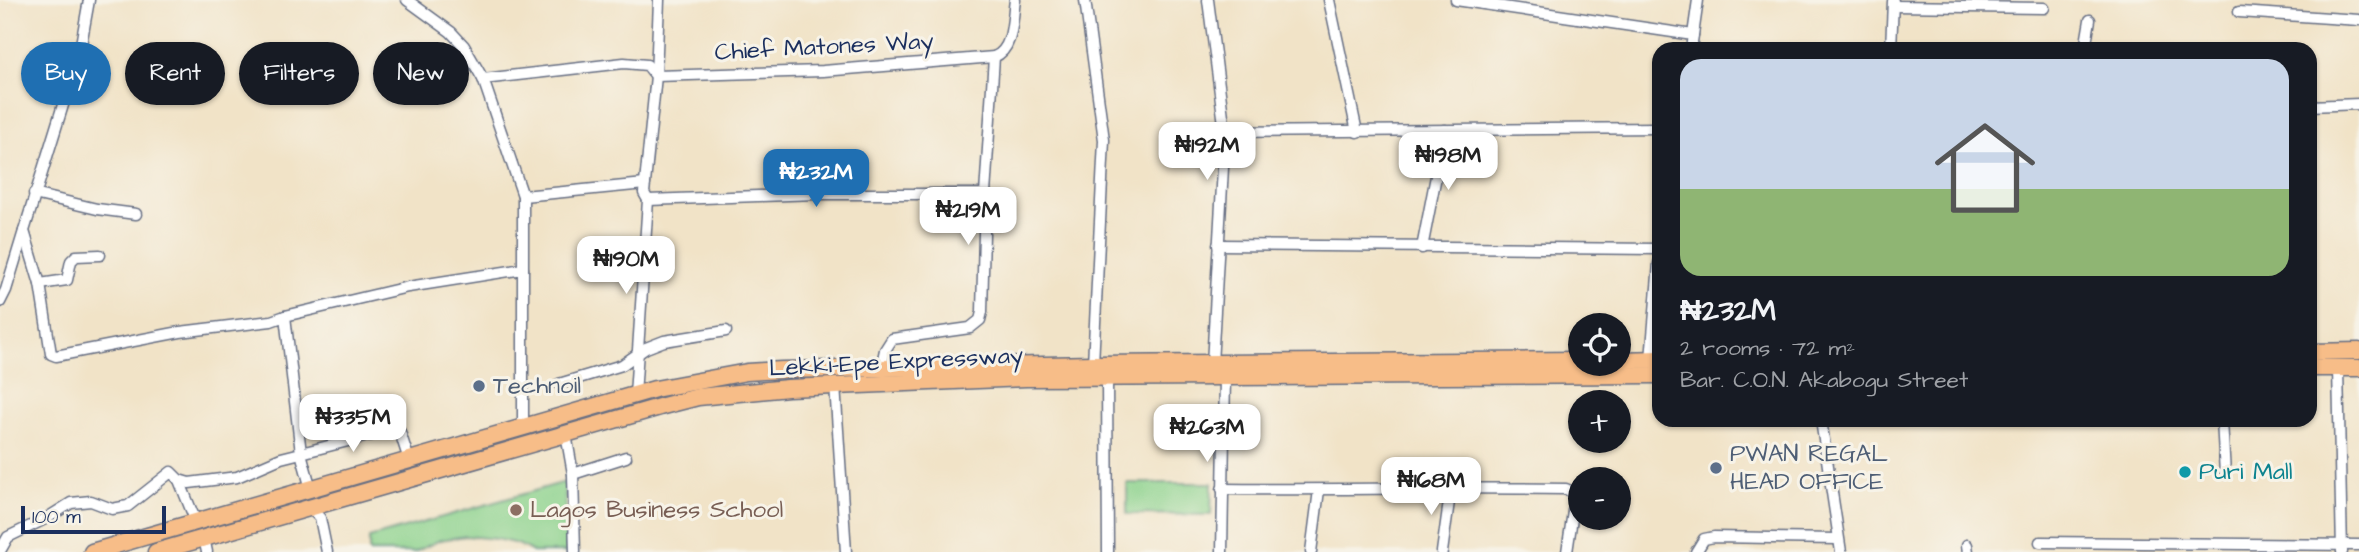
<!DOCTYPE html>
<meta charset="utf-8">
<style>
body{margin:0;font-family:"Architects Daughter",sans-serif;background:#242831;color:#f1f3f6;height:100vh;display:flex;flex-direction:column;font-size:26px;white-space:nowrap}
*{box-sizing:border-box;margin:0}
p{font-size:23px;color:#9ea1a6}
.icon{flex:none;width:38px;height:38px;fill:none;stroke:currentColor;stroke-width:2;stroke-linecap:round;stroke-linejoin:round}
.map{position:relative;flex:1;overflow:hidden}
.panel{position:absolute;left:1652px;top:42px;width:665px;height:385px;display:flex;flex-direction:column;background:#171b24;border-radius:21px;box-shadow:0 2px 5px #0004}
.panel>*{flex:none}
.hud{position:absolute;left:21px;top:42px;width:665px;height:63px;display:flex;gap:14px}
.buttons{position:absolute;left:1568px;top:313px;display:grid;gap:14px}
.buttons a{display:grid;place-items:center;width:63px;height:63px;border-radius:50%;background:#171b24;box-shadow:0 2px 5px #0004;font-size:35px}
.scale{position:absolute;left:21px;bottom:18px;width:145px;box-sizing:border-box;padding-left:7px;border:4px solid #1b2f5e;border-top:0;font-size:19px;line-height:24px;white-space:nowrap;color:#1b2f5e;-webkit-text-stroke:5px #f7f3e8;paint-order:stroke}
.price{position:absolute;translate:-50% -60px;padding:0 16px;border-radius:14px;background:#fff;color:#222;font-size:23px;line-height:46px;filter:drop-shadow(0 2px 4px #0008)}
.price::after{content:'';position:absolute;left:50%;top:42px;width:21px;height:16px;margin-left:-10px;background:inherit;clip-path:polygon(0 0,100% 0,50% 100%)}
.price.current{background:#1f6fb2;color:#fff}
ul{padding:0;list-style:none}
li{display:grid;align-content:center;gap:14px;height:371px;padding:0 28px}
li+li{border-top:2px solid #363941}
li span{display:grid;place-items:center;height:217px;border-radius:21px;color:#555}
li>.icon{margin-inline-start:auto}
span .icon{width:126px;height:126px;fill:#fffc;stroke-width:1}
li b{font-size:30px}
.pill{padding:0 24px;border-radius:32px;background:#171b24;box-shadow:0 2px 5px #0004;font-size:24px;line-height:63px}
.pill.current{background:#1f6fb2;color:#fff}
.map>svg:first-child{display:block}
.green{fill:#8bd28c;stroke:#538075;stroke-width:2}
.lines{fill:none;stroke-linecap:round;stroke-linejoin:round}
.minor-casing{stroke:#666e83;stroke-width:13}
.trunk-casing{stroke:#666e83;stroke-width:19}
.minor{stroke:#fff;stroke-width:10}
.trunk{stroke:#f7bd88;stroke-width:16}
.service-dot{fill:#5c6f8a;stroke:#f7f3e8;stroke-width:2.5}
.culture-dot{fill:#0f9aa8;stroke:#f7f3e8;stroke-width:2.5}
.education-dot{fill:#8d6e63;stroke:#f7f3e8;stroke-width:2.5}
.labels{text-anchor:middle;dominant-baseline:central;stroke-width:6;stroke-linejoin:round;paint-order:stroke}
.street-label{font-size:24px;fill:#1b2f5e;stroke:#f7f3e8}
.service-label{font-size:24px;fill:#4e5e75;stroke:#f7f3e8;text-anchor:start}
.culture-label{font-size:24px;fill:#0d838f;stroke:#f7f3e8;text-anchor:start}
.education-label{font-size:24px;fill:#785e54;stroke:#f7f3e8;text-anchor:start}
</style>
<div class="map">
<svg width="2359" height="552" viewBox="0 0 2359 552">
<rect width="100%" height="100%" fill="#f7f3e8"/>
<filter id="ink" filterUnits="userSpaceOnUse"><feTurbulence type="fractalNoise" baseFrequency=".0143" numOctaves="2"/><feDisplacementMap in="SourceGraphic" scale="14" xChannelSelector="R" yChannelSelector="G"/><feConvolveMatrix kernelMatrix="1 2 1 2 8 2 1 2 1" color-interpolation-filters="sRGB"/></filter>
<filter id="wash" filterUnits="userSpaceOnUse"><feTurbulence type="fractalNoise" baseFrequency=".00686" numOctaves="4" result="noise"/><feDisplacementMap in="SourceGraphic" scale="28" xChannelSelector="R" yChannelSelector="G"/><feGaussianBlur stdDeviation="1.57" result="paint"/><feColorMatrix in="noise" values="0 0 0 0 0 0 0 0 0 0 0 0 0 0 0 0 0 1.4 0 .05"/><feComposite in="paint" operator="in"/></filter>
<g filter="url(#wash)">
<rect width="100%" height="100%" fill="#f1e3c7"/>
<g class="green">
<path d="M565,482L567,552H533L518,544L496,539L466,536L440,540L415,552H369V538Z"/>
<path d="M1127,483H1212L1211,515L1127,514Z"/>
</g>
</g>
<g filter="url(#ink)">
<g class="lines">
<defs>
<g id="minor">
<path d="M407,0L451,32L464,46L483,79L523,196V427"/>
<path d="M1085,0L1104,140L1093,364"/>
<path d="M1208,0L1225,132L1212,364"/>
<path d="M1329,0L1357,132"/>
<path d="M1456,0L1693,35"/>
<path d="M1894,6L2044,8"/>
<path d="M2239,12L2359,20"/>
<path d="M1691,49L1698,0"/>
<path d="M1891,49L1893,1"/>
<path d="M2085,49L2090,20"/>
<path d="M483,79L624,63L647,65L656,76L823,71L994,57"/>
<path d="M2310,106L2359,104"/>
<path d="M1225,132L1659,128"/>
<path d="M34,194L97,209L136,214"/>
<path d="M523,196L645,184"/>
<path d="M648,200L816,194H985"/>
<path d="M1218,245L1659,249"/>
<path d="M1422,248L1445,130"/>
<path d="M40,284L67,280L71,261L76,256L100,255"/>
<path d="M0,302L6,290L24,231"/>
<path d="M285,316L408,287L523,269"/>
<path d="M1651,360L1659,263"/>
<path d="M881,368L885,350L892,339L970,328L980,320L982,312L985,194L994,57C1014,49 1012,19 1015,0"/>
<path d="M2338,368L2342,552"/>
<path d="M1107,378L1108,552"/>
<path d="M559,384L622,365L646,348L664,341L726,331"/>
<path d="M835,385L846,552"/>
<path d="M635,395L648,200L644,193L656,76L659,0"/>
<path d="M1821,420L1841,552"/>
<path d="M2222,420L2225,474"/>
<path d="M566,434L573,474L575,552"/>
<path d="M573,474L626,457"/>
<path d="M179,480L196,522"/>
<path d="M311,489L301,453L395,429L400,432L409,460"/>
<path d="M1222,489C1337,490 1451,487 1566,489L1570,491L1575,498L1567,552"/>
<path d="M310,508L320,518L327,552"/>
<path d="M204,538L207,552"/>
<path d="M2040,542L2359,545"/>
<path d="M1967,545L1968,552"/>
<path d="M0,551L8,537L47,518L71,503L91,501L112,509L128,506L171,472L179,480L189,483L237,477L281,458L301,453L285,316L271,321L180,332L56,356L51,354L40,284L24,231L80,50L89,0"/>
<path d="M1222,552L1225,377"/>
<path d="M1311,552L1319,490"/>
<path d="M1442,552L1451,487"/>
<path d="M1696,552L1704,539L1714,537L1838,539"/>
</g>
<g id="trunk">
<path d="M2310,352L2359,351"/>
<path d="M1619,360L1659,359"/>
<path d="M2310,368H2359"/>
<path d="M92,552L655,389L747,372L782,370L1093,364L1580,360"/>
<path d="M156,552L663,406L698,397L788,388L1026,378L1659,375"/>
</g>
</defs>
<use href="#minor" class="minor-casing"/>
<use href="#trunk" class="trunk-casing"/>
<use href="#minor" class="minor"/>
<use href="#trunk" class="trunk"/>
</g>
</g>
<g class="service-dot">
<circle cx="479" cy="386" r="7"/>
<circle cx="1716" cy="468" r="7"/>
</g>
<circle class="culture-dot" cx="2185" cy="472" r="7"/>
<circle class="education-dot" cx="516" cy="510" r="7"/>
<g class="labels">
<g class="street-label">
<text transform="translate(824 47) rotate(-3)">Chief Matones Way</text>
<text transform="translate(896 362) rotate(-3)">Lekki-Epe Expressway</text>
</g>
<g class="service-label">
<text x="493" y="386">Technoil</text>
<text x="1730" y="454">PWAN REGAL<tspan x="1730" dy="28">HEAD OFFICE</tspan></text>
</g>
<g class="culture-label">
<text x="2199" y="472">Puri Mall</text>
</g>
<g class="education-label">
<text x="530" y="510">Lagos Business School</text>
</g>
</g>
</svg>
<div class="buttons">
<a><svg class="icon" aria-label="locate" viewBox="0 0 24 24"><circle cx="12" cy="12" r="6"/><path d="M12 2v4M12 18v4M2 12h4M18 12h4"/></svg></a>
<a>+</a>
<a>−</a>
</div>
<div class="scale">100 m</div>
<b class="price" style="left:1207px;top:182px">₦192M</b>
<b class="price" style="left:1448px;top:192px">₦198M</b>
<b class="price current" style="left:816px;top:209px">₦232M</b>
<b class="price" style="left:968px;top:247px">₦219M</b>
<b class="price" style="left:626px;top:296px">₦190M</b>
<b class="price" style="left:353px;top:454px">₦335M</b>
<b class="price" style="left:1207px;top:464px">₦263M</b>
<b class="price" style="left:1431px;top:517px">₦168M</b>
<div class="hud">
<a class="pill current">Buy</a>
<a class="pill">Rent</a>
<a class="pill">Filters</a>
<a class="pill">New</a>
</div>
<section class="panel">
<ul>
<li><span style="background:linear-gradient(#c9d6e8 60%,#8fb573 0)"><svg class="icon" aria-label="home" viewBox="0 0 24 24"><path d="M3 11l9-7 9 7M6 9v11h12V9"/></svg></span><div><b>₦232M</b><p>2 rooms · 72 m²</p><p>Bar. C.O.N. Akabogu Street</p></div></li>
</ul>
</section>
</div>
